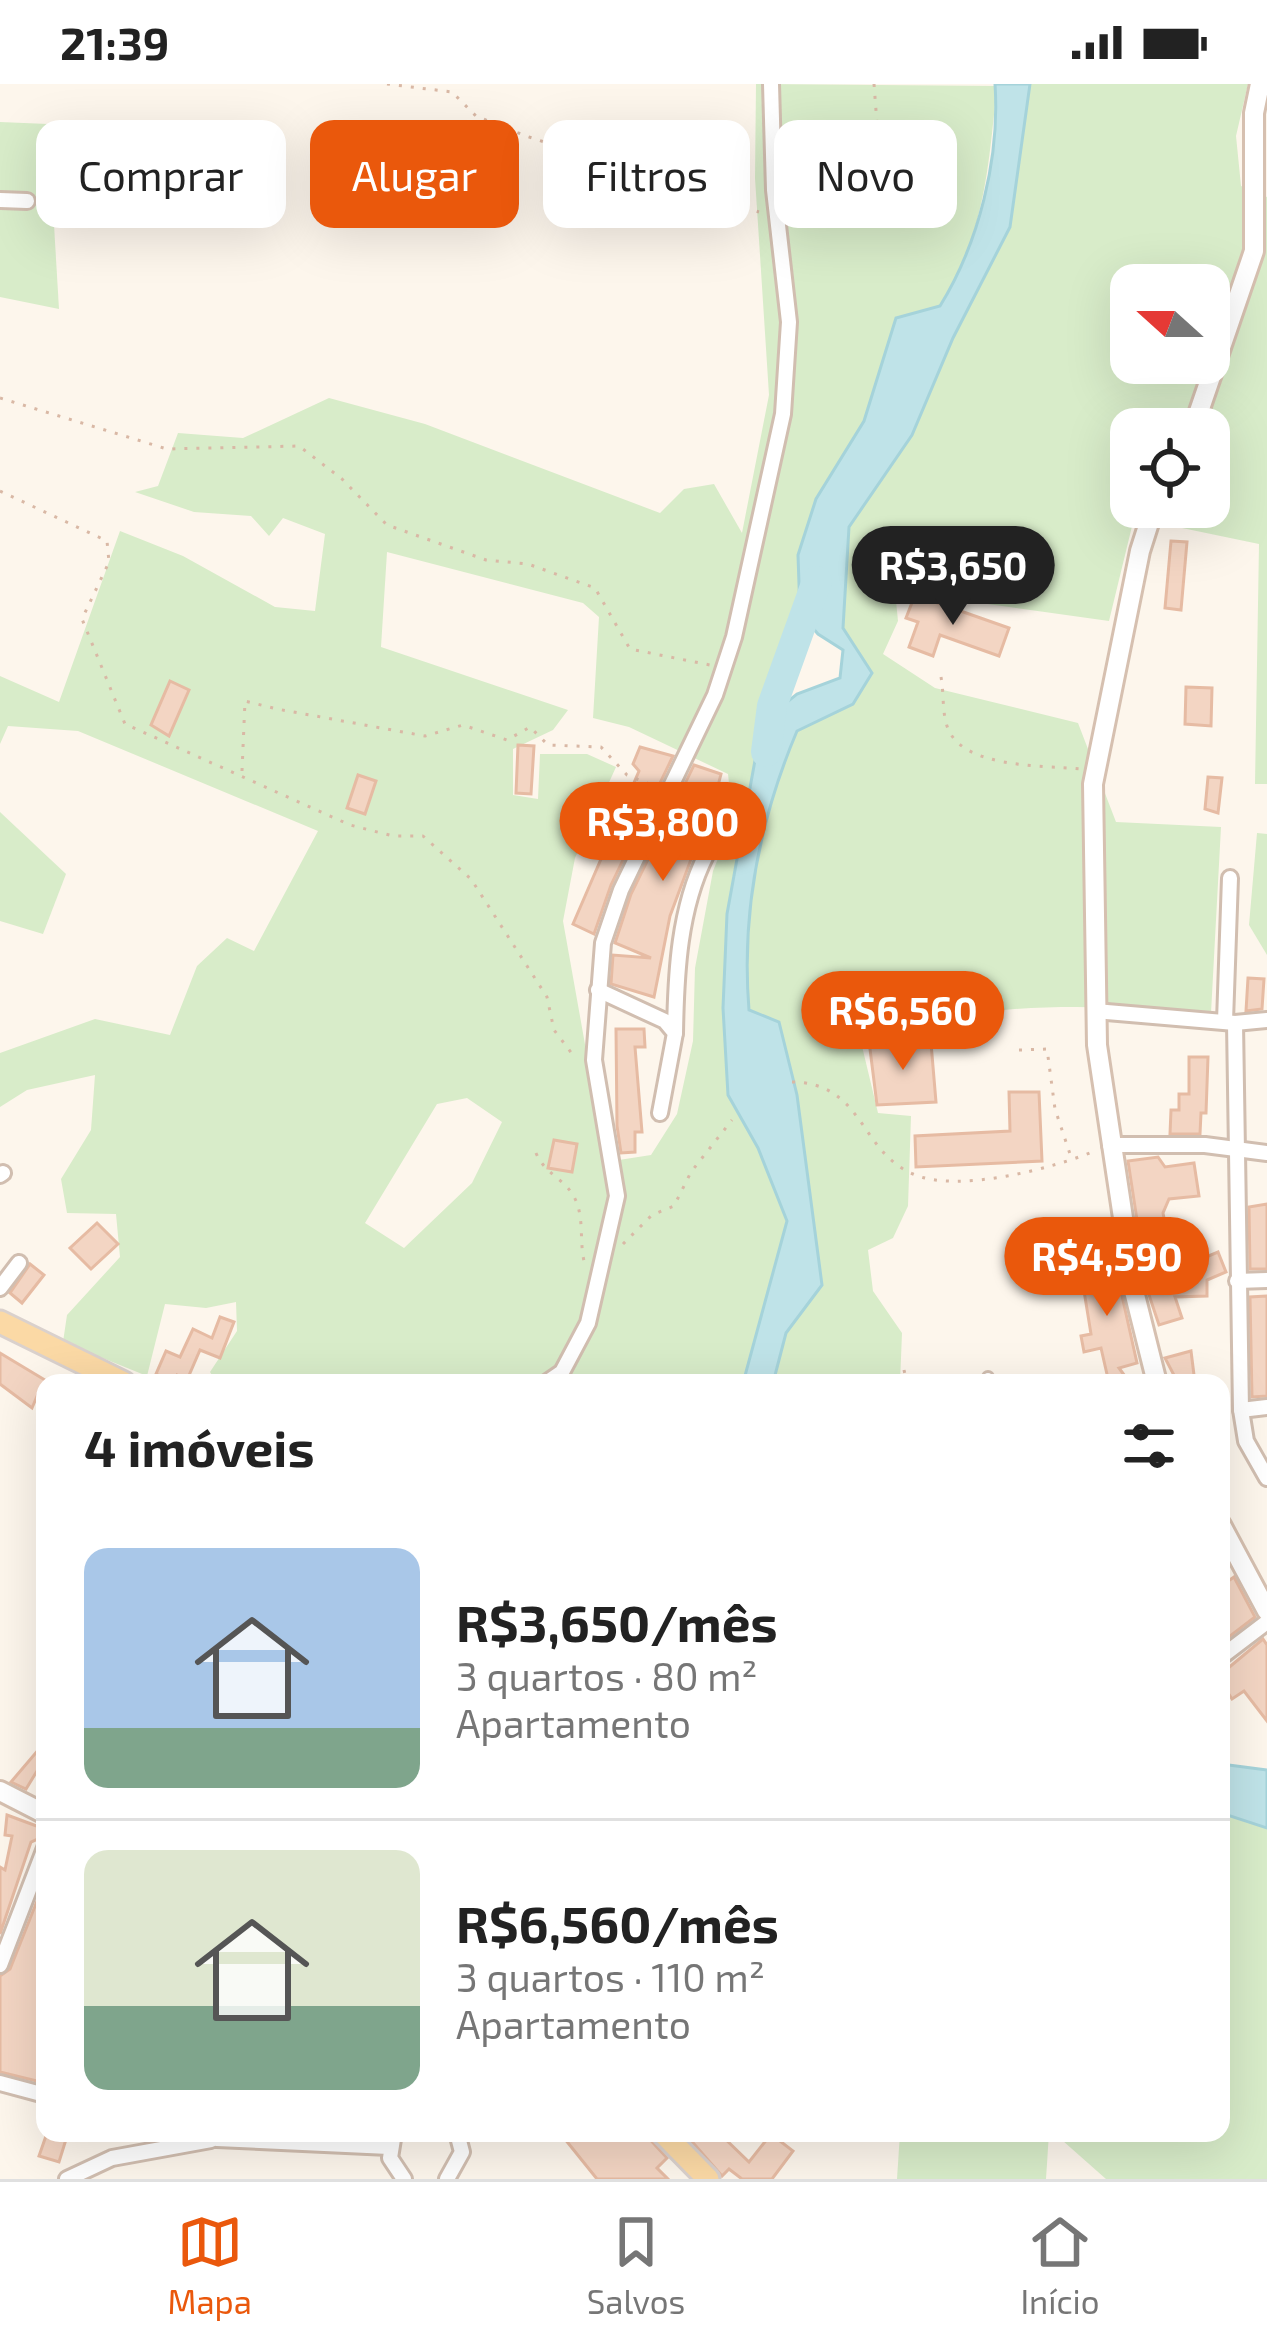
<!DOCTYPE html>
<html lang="pt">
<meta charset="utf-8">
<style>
body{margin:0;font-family:"Exo 2",sans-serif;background:#f6f6f6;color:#222;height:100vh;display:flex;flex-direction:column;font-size:45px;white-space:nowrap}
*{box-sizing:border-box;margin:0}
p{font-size:39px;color:#767676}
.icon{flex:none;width:66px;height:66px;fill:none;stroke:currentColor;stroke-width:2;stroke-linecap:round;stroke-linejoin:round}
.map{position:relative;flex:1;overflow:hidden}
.details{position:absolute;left:36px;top:1290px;width:1194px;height:768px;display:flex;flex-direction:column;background:#fff;border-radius:24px;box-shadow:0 12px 48px #0002}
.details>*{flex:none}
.hud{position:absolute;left:36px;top:36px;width:1197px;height:108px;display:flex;gap:24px}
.needle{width:78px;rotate:291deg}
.controls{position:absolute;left:1110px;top:180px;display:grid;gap:24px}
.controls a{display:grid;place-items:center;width:120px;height:120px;border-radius:24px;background:#fff;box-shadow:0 12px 48px #0002;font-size:60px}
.price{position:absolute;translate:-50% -102px;padding:0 27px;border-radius:42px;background:#ea580c;color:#fff;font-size:39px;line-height:78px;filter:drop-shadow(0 3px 6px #0008)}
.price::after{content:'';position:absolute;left:50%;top:72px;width:36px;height:27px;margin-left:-18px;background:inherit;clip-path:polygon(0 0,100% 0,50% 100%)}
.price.on{background:#222;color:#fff}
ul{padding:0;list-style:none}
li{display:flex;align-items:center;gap:36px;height:300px;padding:0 48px}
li+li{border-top:3px solid #e0e0e0}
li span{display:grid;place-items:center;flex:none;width:336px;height:240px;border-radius:24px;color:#555}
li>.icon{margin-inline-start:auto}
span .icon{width:144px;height:144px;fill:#fffc;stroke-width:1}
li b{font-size:51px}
h2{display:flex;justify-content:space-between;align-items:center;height:144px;padding:0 48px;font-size:51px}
.tag{padding:0 42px;border-radius:24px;background:#fff;box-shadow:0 12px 48px #0002;font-size:42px;line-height:108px}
.tag.on{background:#ea580c;color:#fff}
.status{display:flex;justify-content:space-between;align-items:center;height:84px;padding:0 60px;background:#fff;direction:ltr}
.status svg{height:33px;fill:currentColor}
.menu{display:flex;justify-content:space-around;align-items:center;height:168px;border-top:3px solid #e0e0e0;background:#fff;font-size:33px;color:#767676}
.menu a{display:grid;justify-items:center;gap:6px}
.menu .on{color:#ea580c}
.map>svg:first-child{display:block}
.green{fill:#d8ecc9;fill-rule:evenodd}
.water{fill:#bfe3e8;stroke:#a5d3da;stroke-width:3}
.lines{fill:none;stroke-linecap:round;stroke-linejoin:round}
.river{stroke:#bfe3e8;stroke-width:30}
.building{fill:#f3d5c3;stroke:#e6bba3;stroke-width:3}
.lane-casing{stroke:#d1beb0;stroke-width:14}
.street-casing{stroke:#d1beb0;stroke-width:20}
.secondary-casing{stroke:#d6c0b0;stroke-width:24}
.primary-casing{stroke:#dad1cd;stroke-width:27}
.path{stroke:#d9b8a5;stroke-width:3;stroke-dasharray:3 9;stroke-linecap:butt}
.lane{stroke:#fff;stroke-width:8}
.street{stroke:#fff;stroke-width:14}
.secondary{stroke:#fff;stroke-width:18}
.primary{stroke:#fbd9a5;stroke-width:21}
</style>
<div class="status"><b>21:39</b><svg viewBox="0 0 49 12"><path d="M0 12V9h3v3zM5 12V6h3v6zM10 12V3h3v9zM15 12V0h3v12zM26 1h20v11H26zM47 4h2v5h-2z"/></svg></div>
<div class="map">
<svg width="1267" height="2095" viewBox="0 0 1267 2095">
<rect width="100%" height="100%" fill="#fdf6ec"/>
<g class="green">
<path d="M756,0L997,2C988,86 985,148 940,222L896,235L864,337L816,415L798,471L800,529L765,619L727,830L723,924L728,1011L758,1064L787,1136L743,1299H217L210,1288L237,1247L236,1218L206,1224L165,1220L147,1292L63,1258L67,1231L120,1173L116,1130L67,1129L61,1095L91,1046L95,991L27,1006L0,1023V969L95,935L170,951L197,882L227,854L254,867L318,747L78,647L8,642L0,660V592L59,618L120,447L183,472L275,523L315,527L325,450L283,434L269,452L251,432L194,428L135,408L158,402L178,349L243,354L329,314L425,340L660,429L684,405L714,400L742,449L769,311L755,94ZM387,468L583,519L599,533L593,634L629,643L728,690L733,737L713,787L695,884L693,957L677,1030L651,1071L606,1078L563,837L575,774L616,683L587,670H540L538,715L513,711V665L553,646L568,626L381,563ZM467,1014L502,1038L472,1099L404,1164L365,1139L437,1020Z"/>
<path d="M1030,0H1248L1236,52L1241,102L1267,113V700H1255L1259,460L1134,434L1109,537L895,507L898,537L883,570L935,604L1078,639L1116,738L1221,743L1211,929C1094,921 971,914 861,958L878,1029L911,1032L908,1122L893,1154L868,1166L873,1207L902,1249L900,1299H773L786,1249L822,1200L797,1011L779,938L749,926C741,827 759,737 797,646L853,620L843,544L849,443L912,351L953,254L1010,143ZM1131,201H1209V279H1131ZM1131,345H1209V423H1131Z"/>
<path d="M0,38L48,40L59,225L0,213Z"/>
<path d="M0,728L66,790L43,850L0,837Z"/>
<path d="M1257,749L1267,750V871L1249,841Z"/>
<path d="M1221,1729L1267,1744V2095H1106L1054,2049H1221Z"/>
<path d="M900,2049H1049L1046,2095H897Z"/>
</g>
<g class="water">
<path d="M995,0H1030L1010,143L953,254L912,351L849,443L843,544L872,589L853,620L797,647C759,737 741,828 749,926L779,938L797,1011L822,1201L786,1249L773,1299H743L787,1137L758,1064L728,1011L723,924L727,830L762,638L797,610L840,594L843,566L818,550L800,529L798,471L816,415L864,337L896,234L940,222C979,159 1000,74 995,0Z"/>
<path d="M1221,1680L1267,1686V1744L1221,1729Z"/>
</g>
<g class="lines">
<path class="river" d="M766,668L772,622L817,497"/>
</g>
<g class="building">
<path d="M710,50L727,55L721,86L700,80Z"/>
<path d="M1171,457L1187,458L1181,526L1165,524Z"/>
<path d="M915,511L1009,544L999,572L940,551L933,572L909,563L918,538L906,534Z"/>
<path d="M170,597L189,606L169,652L151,641Z"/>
<path d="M1186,603L1212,604L1211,642L1185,640Z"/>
<path d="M518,661L534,662L531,710L516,709Z"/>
<path d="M640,663L673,672L611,801L594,850L573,840L639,687L633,680Z"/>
<path d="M694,681L721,690L703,760L693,770L670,832L654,913L611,900L613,871L651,874L615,859L631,810Z"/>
<path d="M358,691L376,697L365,730L347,724Z"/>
<path d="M1208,693L1222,694L1218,729L1205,725Z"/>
<path d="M1248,894L1264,895L1262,925L1246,927Z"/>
<path d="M616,945H644L645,963H635L642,1048H635V1068L621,1069L617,1042Z"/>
<path d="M901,956V962L931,959L936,1018L877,1021L869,957Z"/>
<path d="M1189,973H1208L1206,1029H1201L1200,1050H1170L1171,1026H1179V1010H1189Z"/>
<path d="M1009,1008H1039L1042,1077L916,1083L915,1052L1010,1047Z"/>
<path d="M554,1056L577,1060L572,1088L548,1084Z"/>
<path d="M1158,1073L1165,1083L1194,1079L1199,1112L1169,1115L1163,1129L1168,1154L1197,1151L1199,1176L1218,1168L1226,1188L1207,1196V1212L1175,1213L1182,1234L1159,1241L1148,1208L1128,1077Z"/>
<path d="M1267,1120V1185H1250L1249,1123Z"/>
<path d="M97,1139L118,1160L91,1185L70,1164Z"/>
<path d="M1114,1176L1137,1279L1119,1284L1130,1299H1109L1101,1264L1084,1268L1081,1252L1091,1250L1080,1182Z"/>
<path d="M30,1180L44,1191L22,1219L10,1209Z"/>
<path d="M1267,1212V1312L1252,1313L1250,1213Z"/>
<path d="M220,1233L234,1238L220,1274L200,1266L187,1296L177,1291L174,1298L156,1290L166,1267L180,1273L193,1245L212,1254Z"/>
<path d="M1191,1267L1195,1299H1178L1165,1274Z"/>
<path d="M0,1269L45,1296V1313L38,1310L32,1324L0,1300Z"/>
<path d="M1234,1493L1255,1533L1221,1559V1502Z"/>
<path d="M1263,1555L1267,1561V1637L1244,1607L1232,1615L1221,1598V1590Z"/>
<path d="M45,1658V1674L26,1705L11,1698Z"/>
<path d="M7,1731L42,1744L38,1755L31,1758L0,1850V1783L5,1786L12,1752L5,1751Z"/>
<path d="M43,1802H45V1999L0,1988V1892L10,1885Z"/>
<path d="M47,2049H68L59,2078L39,2072Z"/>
<path d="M560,2049H644L667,2074L657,2084L668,2095H597Z"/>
<path d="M692,2049H719L749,2078L771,2050L793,2067L772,2095H742L729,2085L722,2092L688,2053Z"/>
</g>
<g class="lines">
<defs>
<path id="lane" d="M988,1293V1299"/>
<g id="street">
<path d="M0,116L27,117"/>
<path d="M598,906L665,937L675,949L660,1029"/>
<path d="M1095,927L1235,939L1267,936"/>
<path d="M1225,937L1230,794"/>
<path d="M1235,939L1241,1326L1246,1357L1267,1394"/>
<path d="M675,949C676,889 679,825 706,771"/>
<path d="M1110,1061H1205L1267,1069"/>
<path d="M0,1091L3,1089"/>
<path d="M1237,1197L1267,1196"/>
<path d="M0,1204L19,1179"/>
<path d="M546,1299L562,1288L588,1239L617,1112L594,976L603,859L621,806L715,611L734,553L783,330L789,238L774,106L771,0"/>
<path d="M1241,1326L1267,1323"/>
<path d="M1221,1573L1267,1538"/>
<path d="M0,1881L45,1764"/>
<path d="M0,1999L45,2011"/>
<path d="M194,2049L217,2055L389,2063"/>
<path d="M394,2049L390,2074L404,2095"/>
<path d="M67,2095L112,2074L211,2056"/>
<path d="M447,2095L462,2068L457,2049"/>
</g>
<g id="secondary">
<path d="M1193,345L1254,167V29L1260,0"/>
<path d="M1154,423L1140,467L1093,700L1097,961L1134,1207L1157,1299"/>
<path d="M1221,1441L1267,1527"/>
<path d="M0,1707L45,1730"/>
</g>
<g id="primary">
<path d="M0,1238L124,1299"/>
<path d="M663,2049L708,2095"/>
</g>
</defs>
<use href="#lane" class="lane-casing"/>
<use href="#street" class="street-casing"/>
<use href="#secondary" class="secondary-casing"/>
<use href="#primary" class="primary-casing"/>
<g class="path">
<path d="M387,0L452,8L476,32L526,52L759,128"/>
<path d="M874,0L880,80"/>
<path d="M0,314L167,365L299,362L342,395L387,441L486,476L528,480L595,504L630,565L710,581"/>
<path d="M0,407L107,457L109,478L82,535L125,640L350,741L393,752H423L471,795L547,913L554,946L576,975"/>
<path d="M941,593C944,609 942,627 947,642C961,685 1043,681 1080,685"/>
<path d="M242,687L245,617L277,625L425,652L463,641L507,656L530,643L548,661L601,663L627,691L652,701"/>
<path d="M1019,966L1047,965L1055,1025L1071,1073"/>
<path d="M792,998C864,999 859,1067 913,1090C957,1110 1055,1084 1097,1066"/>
<path d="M536,1069C545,1090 562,1093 573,1111C585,1131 579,1155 584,1177"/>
<path d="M623,1160L652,1131L674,1122L691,1088L732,1036"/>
<path d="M904,1286L907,1299"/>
</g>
<use href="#lane" class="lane"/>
<use href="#street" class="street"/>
<use href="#secondary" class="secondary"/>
<use href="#primary" class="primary"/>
</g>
</svg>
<div class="controls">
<a><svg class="needle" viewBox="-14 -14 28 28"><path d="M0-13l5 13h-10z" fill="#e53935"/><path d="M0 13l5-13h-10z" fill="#767676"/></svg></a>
<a><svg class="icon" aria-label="locate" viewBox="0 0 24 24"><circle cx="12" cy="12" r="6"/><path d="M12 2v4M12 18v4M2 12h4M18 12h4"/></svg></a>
</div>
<b class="price on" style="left:953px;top:544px">R$3,650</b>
<b class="price" style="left:663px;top:800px">R$3,800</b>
<b class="price" style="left:903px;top:989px">R$6,560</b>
<b class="price" style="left:1107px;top:1235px">R$4,590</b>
<div class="hud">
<a class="tag">Comprar</a>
<a class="tag on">Alugar</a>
<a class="tag">Filtros</a>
<a class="tag">Novo</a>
</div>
<section class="details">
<h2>4 imóveis<svg class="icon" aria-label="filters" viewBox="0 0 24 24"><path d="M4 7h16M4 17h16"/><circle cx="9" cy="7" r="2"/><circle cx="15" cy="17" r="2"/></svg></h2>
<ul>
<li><span style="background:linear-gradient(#a9c7e8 75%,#7fa58c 0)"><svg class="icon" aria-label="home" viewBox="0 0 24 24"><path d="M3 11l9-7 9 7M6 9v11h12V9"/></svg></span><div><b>R$3,650/mês</b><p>3 quartos · 80 m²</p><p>Apartamento</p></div></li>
<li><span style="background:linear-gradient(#dfe7d0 65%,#7fa58c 0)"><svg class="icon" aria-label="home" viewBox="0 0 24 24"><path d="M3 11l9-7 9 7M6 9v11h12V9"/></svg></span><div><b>R$6,560/mês</b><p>3 quartos · 110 m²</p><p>Apartamento</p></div></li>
</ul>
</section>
</div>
<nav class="menu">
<a class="on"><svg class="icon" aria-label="map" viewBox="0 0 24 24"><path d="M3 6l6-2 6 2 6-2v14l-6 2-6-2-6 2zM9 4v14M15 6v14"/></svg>Mapa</a>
<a><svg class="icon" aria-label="saved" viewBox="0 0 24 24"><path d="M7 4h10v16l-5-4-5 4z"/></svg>Salvos</a>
<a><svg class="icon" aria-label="home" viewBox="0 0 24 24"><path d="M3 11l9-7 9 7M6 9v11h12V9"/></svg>Início</a>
</nav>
